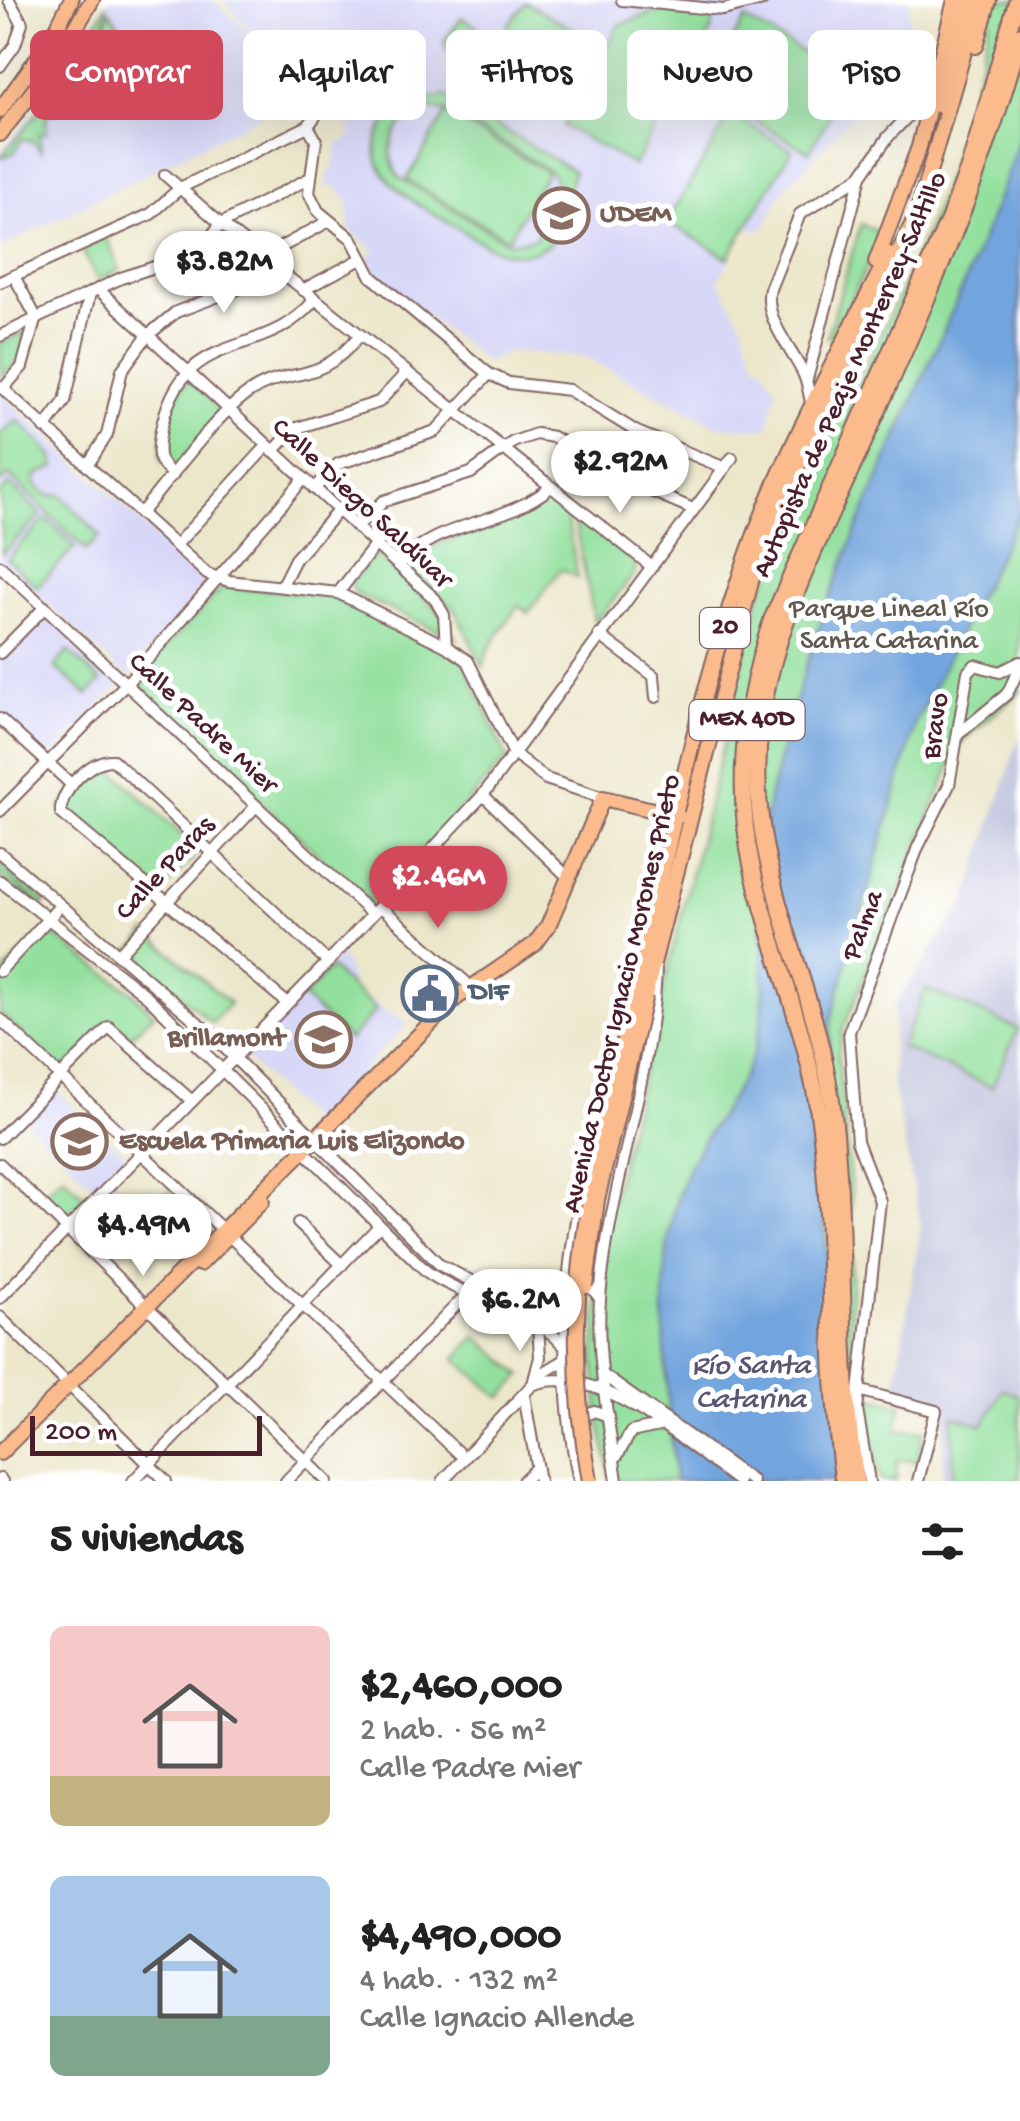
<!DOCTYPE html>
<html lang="es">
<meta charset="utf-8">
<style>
body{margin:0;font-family:"Gochi Hand",sans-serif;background:#f2f2f2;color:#222;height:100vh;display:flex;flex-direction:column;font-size:38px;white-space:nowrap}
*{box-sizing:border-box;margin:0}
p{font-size:32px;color:#767676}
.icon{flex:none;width:55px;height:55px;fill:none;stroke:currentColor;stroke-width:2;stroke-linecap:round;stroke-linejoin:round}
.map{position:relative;height:1481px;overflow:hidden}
.details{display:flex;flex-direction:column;background:#fff;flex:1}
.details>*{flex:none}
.banner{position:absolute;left:30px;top:30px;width:960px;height:90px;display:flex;gap:20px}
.scale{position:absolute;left:30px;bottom:25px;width:232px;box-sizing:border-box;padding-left:10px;border:5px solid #4a1f2b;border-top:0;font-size:28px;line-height:35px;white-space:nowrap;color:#4a1f2b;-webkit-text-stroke:8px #fff;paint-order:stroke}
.price{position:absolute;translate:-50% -85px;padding:0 22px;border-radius:35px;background:#fff;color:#222;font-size:32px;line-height:65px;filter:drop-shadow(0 2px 5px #0008)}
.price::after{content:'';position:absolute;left:50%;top:60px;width:30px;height:22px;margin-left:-15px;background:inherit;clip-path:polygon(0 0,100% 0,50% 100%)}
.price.current{background:#d1495b;color:#fff}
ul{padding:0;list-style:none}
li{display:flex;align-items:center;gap:30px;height:250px;padding:0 50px}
li span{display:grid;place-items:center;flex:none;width:280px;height:200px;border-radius:15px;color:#555}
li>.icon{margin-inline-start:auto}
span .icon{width:120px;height:120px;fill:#fffc;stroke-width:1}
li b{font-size:42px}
h2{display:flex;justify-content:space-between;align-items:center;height:120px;padding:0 50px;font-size:42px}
.chip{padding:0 35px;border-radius:15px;background:#fff;box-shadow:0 10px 40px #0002;font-size:35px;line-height:90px}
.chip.current{background:#d1495b;color:#fff}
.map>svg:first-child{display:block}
.built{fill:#d7d7f8}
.industrial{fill:#bfc2dd}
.green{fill:#93e09e;stroke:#6e8064;stroke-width:2.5;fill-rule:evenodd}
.water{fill:#72a5de;stroke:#5e6284;stroke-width:2.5}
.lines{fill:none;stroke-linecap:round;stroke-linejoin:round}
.minor-casing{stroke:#836563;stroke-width:14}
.major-casing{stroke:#836563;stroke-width:18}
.highway-casing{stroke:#836563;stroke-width:19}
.minor{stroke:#fff;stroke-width:10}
.major{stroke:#fbbb8d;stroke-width:14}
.highway{stroke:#fbbb8d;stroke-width:15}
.major-bridge-casing{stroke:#836563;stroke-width:18;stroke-linecap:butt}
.major-bridge{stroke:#fbbb8d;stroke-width:14}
.labels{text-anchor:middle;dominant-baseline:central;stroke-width:10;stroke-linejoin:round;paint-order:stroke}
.shield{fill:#fff;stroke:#80626b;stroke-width:2.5}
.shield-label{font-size:25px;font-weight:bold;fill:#4a1f2b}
.education-label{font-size:28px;font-weight:bold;fill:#785e54;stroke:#fff;text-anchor:start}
.street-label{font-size:28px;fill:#4a1f2b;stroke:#fff}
.park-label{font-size:28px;fill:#60594e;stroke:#fff}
.service-label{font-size:28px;font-weight:bold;fill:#4e5e75;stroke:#fff;text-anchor:start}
.water-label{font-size:30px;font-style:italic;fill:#5a5573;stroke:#fff}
</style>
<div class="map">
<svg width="1020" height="1481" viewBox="0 0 1020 1481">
<rect width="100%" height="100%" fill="#fff"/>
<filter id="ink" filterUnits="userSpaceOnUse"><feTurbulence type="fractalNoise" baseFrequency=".01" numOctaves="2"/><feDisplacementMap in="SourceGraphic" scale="20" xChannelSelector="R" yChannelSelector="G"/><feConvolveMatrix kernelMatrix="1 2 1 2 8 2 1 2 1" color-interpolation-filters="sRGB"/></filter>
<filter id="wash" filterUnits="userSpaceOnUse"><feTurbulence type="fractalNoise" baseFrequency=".0048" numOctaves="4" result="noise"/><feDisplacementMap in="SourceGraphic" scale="40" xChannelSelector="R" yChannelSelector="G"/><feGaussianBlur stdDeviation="2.25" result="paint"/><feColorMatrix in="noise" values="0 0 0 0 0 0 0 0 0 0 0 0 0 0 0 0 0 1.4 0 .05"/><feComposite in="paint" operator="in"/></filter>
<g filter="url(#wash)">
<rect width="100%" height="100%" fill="#ece7cb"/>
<g class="built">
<path d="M109,0H213L255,38L281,78L295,90L290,94L293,99L0,248V153L62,79Z"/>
<path d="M223,0H909V70L884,99L849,119L784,189L763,229H746L718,280L742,323L755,362L762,365L777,390L767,429L718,426L586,357L509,351L486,362L372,272L365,262L375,251L349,229L348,199L336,186L326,187L340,141L347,142L352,130L345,126L348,115L298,80Z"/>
<path d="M0,393L206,583L127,677L0,560Z"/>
<path d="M51,616L120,685L50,758L0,711V661Z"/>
<path d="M341,954L355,991L407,1024L312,1122L241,1054Z"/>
<path d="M57,1091L131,1160L101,1192L27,1123Z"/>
</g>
<path class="industrial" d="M1020,735V1481H943L945,1406L895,1390L921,1225L892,1082L894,1005L966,901Z"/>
<g class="green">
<path d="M993,0H1020V692L960,743L843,1030L838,1055L851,1191V1393L863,1481H612L600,1424L594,1360L602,1239L757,606C797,491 858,386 908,275C947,187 977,95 993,0Z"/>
<path d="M526,2L583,35L571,64L509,31L508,24Z"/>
<path d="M107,5L105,25L110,11L128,40L105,26L84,43Z"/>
<path d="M664,9L713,14L712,29L634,165L563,126L619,25Z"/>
<path d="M462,18L519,52L508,78L499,80L446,49L444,41Z"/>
<path d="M745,19L850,80L809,152L704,91Z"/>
<path d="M111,40L95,62L101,75L89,73C83,98 71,111 46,115L47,132L39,134L41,151L33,141L22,139L14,153L0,158L97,41Z"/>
<path d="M444,95L574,171C561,193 582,217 553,241C541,251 525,256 510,253C490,251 471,235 454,226C416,204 341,166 395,113C410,98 430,102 444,95ZM430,109L451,113L550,171C568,195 551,217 534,239L507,242L398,176C381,145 397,117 430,109Z"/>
<path d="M446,113L547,172L508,239L407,180Z"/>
<path d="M731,114L792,150L728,258L667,222Z"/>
<path d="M861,224L883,234L832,338L827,337Z"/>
<path d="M106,236L120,270L97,280L82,249Z"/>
<path d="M25,332L23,355L2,378L0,343Z"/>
<path d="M189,379L224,413L173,471L160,457L168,405Z"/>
<path d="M18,420L53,456L55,467L35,476L36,485L46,495H61L100,536L86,550L9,475L0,483V435Z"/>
<path d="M10,484L41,515L2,554L0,493Z"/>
<path d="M547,495L565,508L578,578L561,569L528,613L518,605L488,650L483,667L454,608L408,569V563L419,550L529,514Z"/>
<path d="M572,510L636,562L635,573L595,623Z"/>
<path d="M46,518L75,547L37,587L7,559Z"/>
<path d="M376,554L438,610L456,639L355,594L351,582Z"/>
<path d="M224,586L328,596L462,656L507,758L374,907L139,687L136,678Z"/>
<path d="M68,651L101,681L88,695L55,667Z"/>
<path d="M105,763L199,851L160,894L61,808Z"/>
<path d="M0,859L46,902L42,906L6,873L41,907L0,878Z"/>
<path d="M46,930L132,992L154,1014L128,1038L113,1024L61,1072L0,1013V976Z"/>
<path d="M147,932L230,1003L212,1023L130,951Z"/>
<path d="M330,968L376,1010L349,1040L303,998Z"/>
<path d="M926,989L1018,1029L992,1087L901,1047Z"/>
<path d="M63,1175L89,1201L67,1223L41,1197Z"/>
<path d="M169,1192L210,1229L185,1256L144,1219Z"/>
<path d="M476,1336L522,1375L501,1398L455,1359Z"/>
<path d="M1003,1389L1020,1396V1481H954L953,1416L983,1425Z"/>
<path d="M865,1396L901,1404L897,1431L924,1430L918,1461L897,1460L896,1481H880Z"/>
</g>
<path class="water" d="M1020,136V513L916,722L831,1020L822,1186L841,1481H675C668,1389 650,1268 683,1181C702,1131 743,1093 757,1041C771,989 758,928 759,875C761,818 778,760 794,705C851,508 956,330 1020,136Z"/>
</g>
<g filter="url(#ink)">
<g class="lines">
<defs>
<g id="minor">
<path d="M622,0L723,10L763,0"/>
<path d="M0,66L15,45L22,23L9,0"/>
<path d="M308,126L316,140L309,193L318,211L352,239L372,277L489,374L509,383L569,390L637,432L725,468"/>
<path d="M165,175L221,224L651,566"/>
<path d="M263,257L329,221"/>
<path d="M0,282L151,214L180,188L308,126L320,110"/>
<path d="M98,289L435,599L444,615L446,646"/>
<path d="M303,290L361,259"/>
<path d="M0,336L121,278L197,253L221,224L308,179"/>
<path d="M807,379L861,176"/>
<path d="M0,386L207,574L229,581L338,593L446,646L468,661L514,754L546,779L603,798"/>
<path d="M3,389L22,367L36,317L14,276"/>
<path d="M812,406C809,395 808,383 803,373C791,348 763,318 770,289L800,214L861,176L888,137L933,90"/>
<path d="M45,428L65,401L90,293"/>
<path d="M273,452L294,429L379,402L406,373"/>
<path d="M87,466L107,435L122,370L147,336L176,312L248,285L271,264"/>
<path d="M173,475C157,462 157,454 160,435C180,322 263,365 315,299"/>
<path d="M314,489L338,464L436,431L489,374"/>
<path d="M140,514C169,480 213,418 247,394C290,364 316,389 360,335"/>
<path d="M356,527L384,501L471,473L513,442L536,434L553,437L630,482L693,509"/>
<path d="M176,545L267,446"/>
<path d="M399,565C436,520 502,527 551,487"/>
<path d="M0,566L372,914"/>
<path d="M282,585L295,559L337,512"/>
<path d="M338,593L376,544"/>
<path d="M599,635L654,676L656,697"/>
<path d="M0,653L45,607"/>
<path d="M0,719L72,785"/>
<path d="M961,732L1007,694L1020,667"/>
<path d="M483,795L569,878"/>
<path d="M0,811L126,684L303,480"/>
<path d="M0,853L210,1033L440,1265L506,1299L545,1313L553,1311L578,1285L593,1289L600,1299"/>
<path d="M0,881L147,996L426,1271C464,1299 535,1310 562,1344"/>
<path d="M380,906L470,986"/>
<path d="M118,955L256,806"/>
<path d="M0,971L60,906"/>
<path d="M287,1003L61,813C59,791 91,758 113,760L328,962"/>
<path d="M0,1019L464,1458"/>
<path d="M0,1138L109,1027L192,1101"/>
<path d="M0,1164L327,1481"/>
<path d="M298,1223L342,1265"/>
<path d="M0,1298L328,962L483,795L732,458"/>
<path d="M0,1317L166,1481"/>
<path d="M603,1375L752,1481"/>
<path d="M534,1380L540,1357L538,1325"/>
<path d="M532,1385C596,1359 688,1446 738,1481"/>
<path d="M858,1390L936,1411L918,1481"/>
<path d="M524,1395L539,1481"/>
<path d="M578,1419L594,1411L609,1416"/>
<path d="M617,1456L631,1432L659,1426"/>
<path d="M0,1479L2,1481"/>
<path d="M133,1481L379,1226"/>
<path d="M286,1481L466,1295"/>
<path d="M443,1481L543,1373L563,1361"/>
<path d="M523,1481L536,1468"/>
<path d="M579,1481C543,1311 583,1170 625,1007"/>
<path d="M617,1481C609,1422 596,1359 600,1299C608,1187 652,1081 656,969"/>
<path d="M869,1481L857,1410L880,1201L857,1141L849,1032L918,847L949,785L968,672L975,665L1000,672L1020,662"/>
</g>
<g id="major">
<path d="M976,46L989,0"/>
<path d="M940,106L966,0"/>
<path d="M0,110L52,38L71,0"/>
<path d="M0,134L57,60L92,0"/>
<path d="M876,262L919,147L955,0"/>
<path d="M635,993C669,846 698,692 749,550C786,448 840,351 889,254"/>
<path d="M645,995L753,574L791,480L917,214L979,0"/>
<path d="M200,1264L262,1201"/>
<path d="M0,1453L456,998L535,944L548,926L603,798L678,816"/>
</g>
<g id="highway">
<path d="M843,1481C826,1362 835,1243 820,1124C809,1036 772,953 752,867C734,784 745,699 772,619L949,219L969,167L1017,0"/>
<path d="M856,1481C837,1361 847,1239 834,1119C816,958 728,857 768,683C787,599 828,522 863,444C923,310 983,178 1020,35"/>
</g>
</defs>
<use href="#minor" class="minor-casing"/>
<use href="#major" class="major-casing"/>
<use href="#highway" class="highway-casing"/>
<use href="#minor" class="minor"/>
<use href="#major" class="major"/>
<use href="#highway" class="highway"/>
<defs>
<g id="major-bridge">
<path d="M586,1286L597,1200L645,995"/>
<path d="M590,1481C555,1296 595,1170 635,993"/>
</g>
</defs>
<use href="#major-bridge" class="major-bridge-casing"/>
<use href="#major-bridge" class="major-bridge"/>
</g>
</g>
<defs>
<symbol id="university-ring" viewBox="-11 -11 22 22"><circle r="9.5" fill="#fff" stroke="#8d6e63" stroke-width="1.5"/><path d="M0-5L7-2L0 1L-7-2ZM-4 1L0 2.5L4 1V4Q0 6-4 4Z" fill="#8d6e63"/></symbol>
<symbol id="civic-ring" viewBox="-11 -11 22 22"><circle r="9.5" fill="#fff" stroke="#5c6f8a" stroke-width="1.5"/><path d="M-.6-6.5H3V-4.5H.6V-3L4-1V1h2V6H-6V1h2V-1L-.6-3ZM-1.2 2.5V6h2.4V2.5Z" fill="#5c6f8a"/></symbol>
<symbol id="school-ring" viewBox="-11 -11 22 22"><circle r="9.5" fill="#fff" stroke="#8d6e63" stroke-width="1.5"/><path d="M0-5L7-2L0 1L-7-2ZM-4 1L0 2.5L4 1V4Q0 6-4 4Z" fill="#8d6e63"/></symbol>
</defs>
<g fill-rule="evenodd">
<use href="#university-ring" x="530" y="184" width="63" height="63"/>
<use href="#civic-ring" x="398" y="962" width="63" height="63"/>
<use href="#school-ring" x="292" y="1008" width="63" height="63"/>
<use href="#school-ring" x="48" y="1110" width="63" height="63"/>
</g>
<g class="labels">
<g class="shield">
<rect x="700" y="608" width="50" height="40" rx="8"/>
<rect x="689.5" y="700" width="115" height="40" rx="8"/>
</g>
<g class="shield-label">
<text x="725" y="628">20</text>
<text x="747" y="720">MEX 40D</text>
</g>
<g class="education-label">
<text x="600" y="215">UDEM</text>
<text x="285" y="1039" text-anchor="end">Brillamont</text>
<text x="119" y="1142">Escuela Primaria Luis Elizondo</text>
</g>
<g class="street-label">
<text transform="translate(851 375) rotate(-66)">Autopista de Peaje Monterrey-Saltillo</text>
<text transform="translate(361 504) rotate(43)">Calle Diego Saldívar</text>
<text transform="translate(202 724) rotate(43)">Calle Padre Mier</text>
<text transform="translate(937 726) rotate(-82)">Bravo</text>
<text transform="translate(166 869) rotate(-47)">Calle Paras</text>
<text transform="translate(864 926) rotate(-69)">Palma</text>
<text transform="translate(623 994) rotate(-77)">Avenida Doctor Ignacio Morones Prieto</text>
</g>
<g class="park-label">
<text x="889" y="610">Parque Lineal Río<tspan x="889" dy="32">Santa Catarina</tspan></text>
</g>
<g class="service-label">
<text x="469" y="993">DIF</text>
</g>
<g class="water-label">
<text x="751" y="1367">Río Santa<tspan x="751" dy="34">Catarina</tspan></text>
</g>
</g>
</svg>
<div class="scale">200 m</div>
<b class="price" style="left:224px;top:316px">$3.82M</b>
<b class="price" style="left:620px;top:516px">$2.92M</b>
<b class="price current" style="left:438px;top:931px">$2.46M</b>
<b class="price" style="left:143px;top:1279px">$4.49M</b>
<b class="price" style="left:520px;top:1354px">$6.2M</b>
<div class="banner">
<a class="chip current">Comprar</a>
<a class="chip">Alquilar</a>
<a class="chip">Filtros</a>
<a class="chip">Nuevo</a>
<a class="chip">Piso</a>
</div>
</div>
<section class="details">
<h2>5 viviendas<svg class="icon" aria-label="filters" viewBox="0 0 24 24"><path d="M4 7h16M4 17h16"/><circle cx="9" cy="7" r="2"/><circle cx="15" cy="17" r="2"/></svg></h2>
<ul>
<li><span style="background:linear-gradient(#f6c9c9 75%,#c2b280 0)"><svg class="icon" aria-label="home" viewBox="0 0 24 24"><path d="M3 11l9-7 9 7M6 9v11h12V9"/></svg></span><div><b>$2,460,000</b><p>2 hab. · 56 m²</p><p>Calle Padre Mier</p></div></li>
<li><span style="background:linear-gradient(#a9c7e8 70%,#7fa58c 0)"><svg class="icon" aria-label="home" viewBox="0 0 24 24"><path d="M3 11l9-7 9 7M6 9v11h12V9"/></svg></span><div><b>$4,490,000</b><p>4 hab. · 132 m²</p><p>Calle Ignacio Allende</p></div></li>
</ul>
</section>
